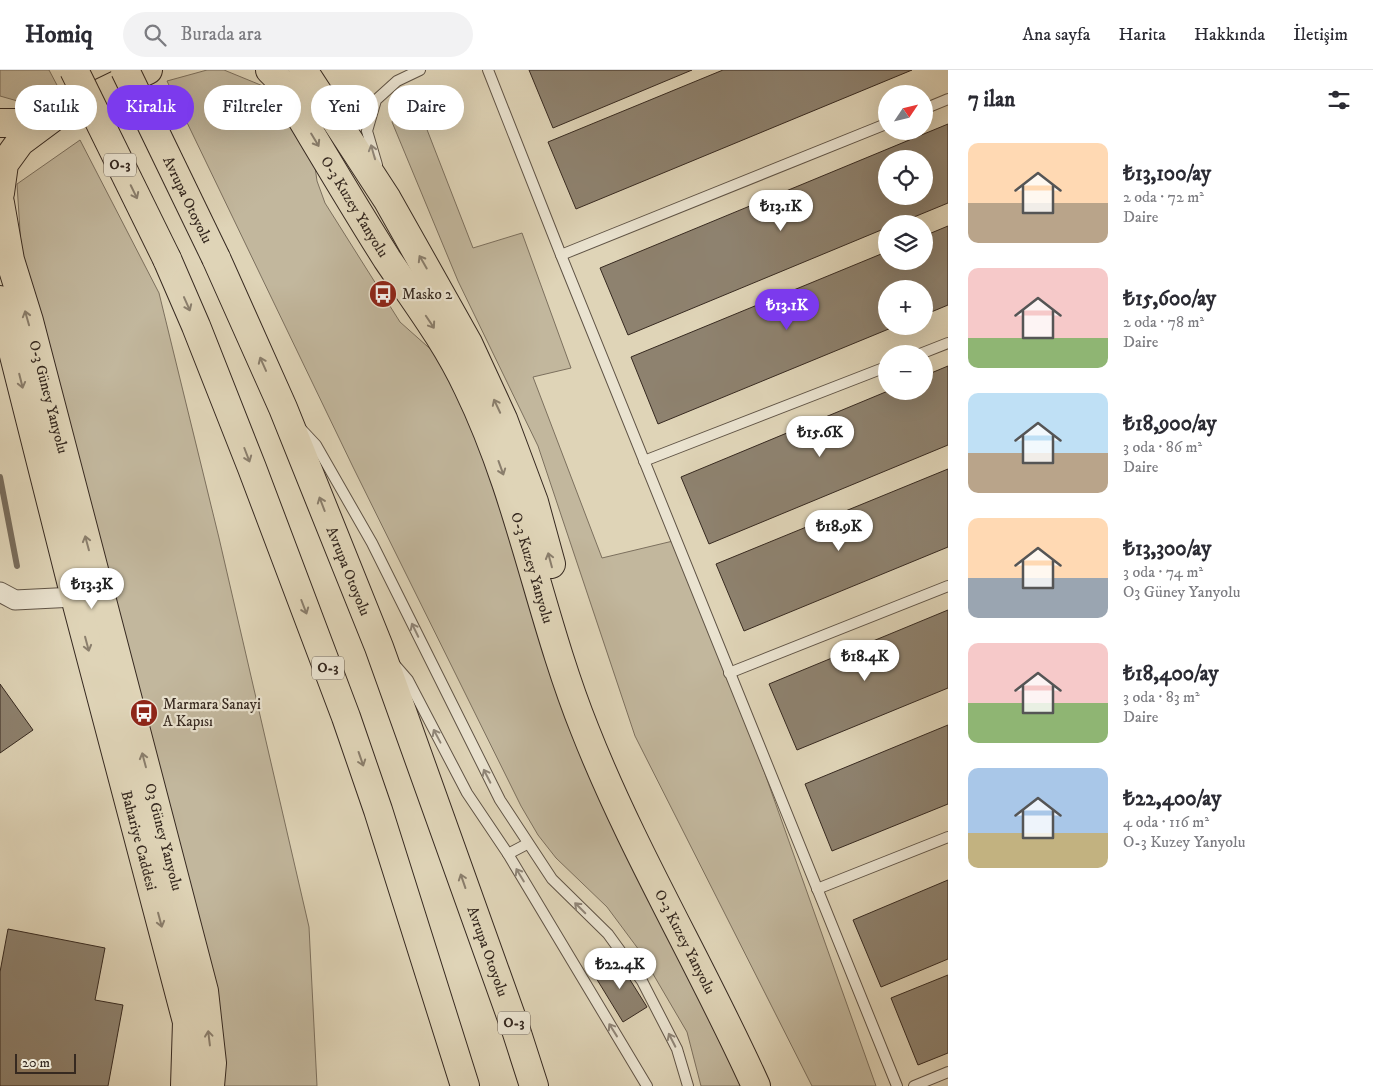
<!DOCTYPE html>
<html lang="tr">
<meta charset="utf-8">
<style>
body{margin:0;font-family:"IM FELL DW Pica",serif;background:#f2f2f3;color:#2b2b33;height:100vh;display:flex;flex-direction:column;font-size:19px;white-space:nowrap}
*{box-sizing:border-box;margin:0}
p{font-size:16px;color:#7c7c81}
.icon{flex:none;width:28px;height:28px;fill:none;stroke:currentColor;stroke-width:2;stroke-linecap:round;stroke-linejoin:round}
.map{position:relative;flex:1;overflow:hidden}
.panel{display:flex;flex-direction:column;background:#fff;width:425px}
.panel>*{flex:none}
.hud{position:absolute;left:15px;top:15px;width:475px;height:45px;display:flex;gap:10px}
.needle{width:32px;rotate:55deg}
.buttons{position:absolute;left:878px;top:15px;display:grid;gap:10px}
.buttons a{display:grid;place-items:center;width:55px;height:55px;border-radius:50%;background:#fff;box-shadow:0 5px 20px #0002;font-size:25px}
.scale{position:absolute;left:15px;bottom:12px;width:61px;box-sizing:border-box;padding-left:5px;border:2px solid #362920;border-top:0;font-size:14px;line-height:18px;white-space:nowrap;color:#362920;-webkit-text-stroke:4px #eae3d0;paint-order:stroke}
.price{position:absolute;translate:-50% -42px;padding:0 11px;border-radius:18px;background:#fff;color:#222;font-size:16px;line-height:32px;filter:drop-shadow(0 1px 2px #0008)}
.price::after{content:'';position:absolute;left:50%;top:30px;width:15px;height:11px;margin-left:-8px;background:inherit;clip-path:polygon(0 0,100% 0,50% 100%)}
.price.current{background:#7c3aed;color:#fff}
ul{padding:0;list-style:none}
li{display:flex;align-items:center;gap:15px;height:125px;padding:0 20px}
li span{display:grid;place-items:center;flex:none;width:140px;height:100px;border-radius:10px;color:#555}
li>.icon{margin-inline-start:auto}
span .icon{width:60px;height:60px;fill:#fffc;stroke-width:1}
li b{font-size:21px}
h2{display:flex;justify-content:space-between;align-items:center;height:60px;padding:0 20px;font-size:21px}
.chip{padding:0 18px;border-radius:22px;background:#fff;box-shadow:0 5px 20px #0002;font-size:18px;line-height:45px}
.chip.current{background:#7c3aed;color:#fff}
header{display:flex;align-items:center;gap:30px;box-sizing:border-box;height:70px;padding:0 25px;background:#fff;border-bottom:1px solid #e1e1e2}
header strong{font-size:24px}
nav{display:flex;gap:28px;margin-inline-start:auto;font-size:18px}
.search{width:350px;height:45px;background:#f2f2f3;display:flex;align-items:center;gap:12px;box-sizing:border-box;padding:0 18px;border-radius:28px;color:#7c7c81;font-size:19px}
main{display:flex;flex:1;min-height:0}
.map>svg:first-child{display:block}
.green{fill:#c2b79d;stroke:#7c705e}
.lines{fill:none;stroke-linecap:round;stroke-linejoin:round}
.stream{stroke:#796d5c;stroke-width:6}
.building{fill:#8e826f;stroke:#362920;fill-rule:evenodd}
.lane-casing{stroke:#605446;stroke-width:12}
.street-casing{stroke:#605446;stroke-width:21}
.primary-casing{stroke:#362920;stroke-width:30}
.highway-casing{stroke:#362920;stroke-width:30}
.lane{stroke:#eae3d0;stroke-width:10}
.street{stroke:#eae3d0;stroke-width:19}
.primary{stroke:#dfd4b7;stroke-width:28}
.highway{stroke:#dfd4b7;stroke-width:28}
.highway-bridge-casing{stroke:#362920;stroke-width:30;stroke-linecap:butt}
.highway-bridge{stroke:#dfd4b7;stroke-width:28}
.oneway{stroke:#8a7e6c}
.oneway2{stroke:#908678}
.labels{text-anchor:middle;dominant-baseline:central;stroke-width:4.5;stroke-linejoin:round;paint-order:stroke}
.shield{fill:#eae3d0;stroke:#6c6155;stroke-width:1}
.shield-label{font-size:14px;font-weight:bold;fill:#362920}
.street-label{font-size:15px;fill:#362920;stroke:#eae3d0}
.poi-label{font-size:15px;fill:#362920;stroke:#eae3d0;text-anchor:start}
</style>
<header>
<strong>Homiq</strong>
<div class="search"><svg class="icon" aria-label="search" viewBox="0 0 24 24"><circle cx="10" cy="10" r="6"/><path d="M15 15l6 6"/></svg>Burada ara</div>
<nav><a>Ana sayfa</a><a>Harita</a><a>Hakkında</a><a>İletişim</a></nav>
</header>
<main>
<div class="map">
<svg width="948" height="1016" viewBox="0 0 948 1016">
<rect width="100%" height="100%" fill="#dfd4b7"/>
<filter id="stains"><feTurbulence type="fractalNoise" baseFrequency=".004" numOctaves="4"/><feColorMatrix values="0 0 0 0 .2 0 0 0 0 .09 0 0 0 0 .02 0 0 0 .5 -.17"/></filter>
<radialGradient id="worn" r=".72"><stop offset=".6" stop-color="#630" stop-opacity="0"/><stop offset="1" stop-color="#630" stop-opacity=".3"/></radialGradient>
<g class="green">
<path d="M0,0H49L58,17L21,32L0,26Z"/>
<path d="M207,0H224L263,16L314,90L317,111L325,133L400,252L436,284L480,360L626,782L742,1016H701L687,962L639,880L607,837L556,788L538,765L521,736L353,397L167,11Z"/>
<path d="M412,21L473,178L522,163L571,298L533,307L602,488L673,471L738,628L876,1016H812L635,666L538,376L458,211L392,52L403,26Z"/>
<path d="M80,70L159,223L219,468L309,857L317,1016H222L22,192L17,114Z"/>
</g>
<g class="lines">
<path class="stream" d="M0,407L17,496"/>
</g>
<g class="building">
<path d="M529,0H692L553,58Z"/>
<path d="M723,0H912L576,139L548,72Z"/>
<path d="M948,54V133L897,154H886V158L628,265L600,198ZM886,89H924V126H886Z"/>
<path d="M948,156V235L924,245V219H886V256H896L658,354L631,287L886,182V191H924V166Z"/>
<path d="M948,296V375L709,474L681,407L888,321H924V306Z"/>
<path d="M948,399V477L744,561L716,494Z"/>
<path d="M948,540V618L797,680L769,614Z"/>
<path d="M0,614L33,660L0,683Z"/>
<path d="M948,655V734L832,781L805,714Z"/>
<path d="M948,810V889L881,917L853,850Z"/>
<path d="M8,859L105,878L95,930L123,935L108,1016H0V902Z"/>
<path d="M617,889L647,937L623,952L593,903Z"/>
<path d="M948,905V983L918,995L891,928Z"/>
</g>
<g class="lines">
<defs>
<g id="lane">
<path d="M488,0L561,185L897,1016"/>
<path d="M924,39L948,29"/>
<path d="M377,95L367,61L376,30L397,11L420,0"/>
<path d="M561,185L886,54"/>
<path d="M920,284L948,273"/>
<path d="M302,360L316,375L372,473L500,730L552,809L608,864L642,911L677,979L688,1016"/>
<path d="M644,391L886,297"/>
<path d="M395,595L408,610L467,723L508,784L647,1016"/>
<path d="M729,603L948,516"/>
<path d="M508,784L527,774"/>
<path d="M817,819L948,767"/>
<path d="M914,1016L948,1002"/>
</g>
<path id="street" d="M0,522L15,530L75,527L86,524"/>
<g id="primary">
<path id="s1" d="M270,0L276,6C313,67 349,129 387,189C416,232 446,271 468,318C521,427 540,548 585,660C633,782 702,896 756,1016"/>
<path d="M303,0L387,129L468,273L503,349L534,432L551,494"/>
<path d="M0,53H25L50,45"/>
<path d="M0,123L4,94L20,72L59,43L148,0"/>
<path id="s2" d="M0,133L10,190L29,251L204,921L212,993L210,1016"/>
<path id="s3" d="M0,230L75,527L187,952L185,1016"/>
</g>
<g id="highway">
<path id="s4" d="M216,188L283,338L379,577L516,960L534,1016"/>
<path d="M167,189L196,256L252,398L346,647L378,740L465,1016"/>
</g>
</defs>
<use href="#lane" class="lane-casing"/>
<use href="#street" class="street-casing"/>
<use href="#primary" class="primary-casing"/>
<use href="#highway" class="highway-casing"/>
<use href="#lane" class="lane"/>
<use href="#street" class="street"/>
<use href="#primary" class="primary"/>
<use href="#highway" class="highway"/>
<defs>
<g id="highway-bridge">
<path d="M74,0L167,189"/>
<path id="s5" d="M125,0L216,188"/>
</g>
</defs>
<use href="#highway-bridge" class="highway-bridge-casing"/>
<use href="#highway-bridge" class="highway-bridge"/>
</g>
<defs><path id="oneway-shaft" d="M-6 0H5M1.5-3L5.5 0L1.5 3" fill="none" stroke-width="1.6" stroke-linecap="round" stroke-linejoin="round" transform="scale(1.25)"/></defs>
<g class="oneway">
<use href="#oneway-shaft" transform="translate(315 70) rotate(59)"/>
<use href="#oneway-shaft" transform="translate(134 122) rotate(64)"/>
<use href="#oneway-shaft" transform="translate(423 192) rotate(-120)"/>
<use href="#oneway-shaft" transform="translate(187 234) rotate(66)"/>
<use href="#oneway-shaft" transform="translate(27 248) rotate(-106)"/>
<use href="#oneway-shaft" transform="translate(430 252) rotate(56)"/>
<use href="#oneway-shaft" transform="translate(263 294) rotate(-114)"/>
<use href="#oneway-shaft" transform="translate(21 311) rotate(76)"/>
<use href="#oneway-shaft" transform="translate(497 336) rotate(-115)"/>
<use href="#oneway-shaft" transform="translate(247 385) rotate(69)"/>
<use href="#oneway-shaft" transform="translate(501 398) rotate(70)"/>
<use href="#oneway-shaft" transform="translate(322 434) rotate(-111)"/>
<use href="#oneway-shaft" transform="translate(87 473) rotate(-105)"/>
<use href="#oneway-shaft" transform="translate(550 490) rotate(-105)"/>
<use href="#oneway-shaft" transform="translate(304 537) rotate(69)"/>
<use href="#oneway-shaft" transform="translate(87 574) rotate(75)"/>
<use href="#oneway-shaft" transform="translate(361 689) rotate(71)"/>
<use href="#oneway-shaft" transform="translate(144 690) rotate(-105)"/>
<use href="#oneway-shaft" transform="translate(463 811) rotate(-109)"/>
<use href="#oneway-shaft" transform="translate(160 850) rotate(75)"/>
<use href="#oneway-shaft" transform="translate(209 968) rotate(-97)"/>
</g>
<g class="oneway2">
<use href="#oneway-shaft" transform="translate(373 82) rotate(-106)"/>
<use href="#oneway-shaft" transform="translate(415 560) rotate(-116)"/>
<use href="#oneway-shaft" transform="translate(437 666) rotate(-118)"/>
<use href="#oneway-shaft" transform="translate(487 706) rotate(-117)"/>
<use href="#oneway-shaft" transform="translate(520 805) rotate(-121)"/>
<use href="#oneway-shaft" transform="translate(580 838) rotate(-135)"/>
<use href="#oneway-shaft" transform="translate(613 960) rotate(-122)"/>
<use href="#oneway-shaft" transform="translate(672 970) rotate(-117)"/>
</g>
<defs>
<symbol id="bus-disc" viewBox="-11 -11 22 22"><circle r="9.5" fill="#8f2418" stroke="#eae3d0"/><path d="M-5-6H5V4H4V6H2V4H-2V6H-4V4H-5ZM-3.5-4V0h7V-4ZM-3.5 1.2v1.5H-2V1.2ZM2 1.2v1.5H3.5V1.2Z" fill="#fff"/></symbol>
</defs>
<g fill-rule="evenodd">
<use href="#bus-disc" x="367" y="208" width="32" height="32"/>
<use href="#bus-disc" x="128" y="627" width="32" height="32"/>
</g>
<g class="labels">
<g class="shield">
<rect x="104" y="83.5" width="32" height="23" rx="4"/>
<rect x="312" y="586.5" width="32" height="23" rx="4"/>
<rect x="498" y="941.5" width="32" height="23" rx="4"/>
</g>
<g class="shield-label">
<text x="120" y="95">O-3</text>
<text x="328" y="598">O-3</text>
<text x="514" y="953">O-3</text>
</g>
<g class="street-label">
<text stroke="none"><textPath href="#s5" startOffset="144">Avrupa Otoyolu</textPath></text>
<text stroke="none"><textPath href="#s1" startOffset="161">O-3 Kuzey Yanyolu</textPath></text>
<text stroke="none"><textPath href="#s2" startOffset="200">O-3 Güney Yanyolu</textPath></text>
<text stroke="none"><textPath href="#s1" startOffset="566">O-3 Kuzey Yanyolu</textPath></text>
<text stroke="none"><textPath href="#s4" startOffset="340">Avrupa Otoyolu</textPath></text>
<text stroke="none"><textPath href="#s2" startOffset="655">O3 Güney Yanyolu</textPath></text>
<text stroke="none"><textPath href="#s3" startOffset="558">Bahariye Caddesi</textPath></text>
<text stroke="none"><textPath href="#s1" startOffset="971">O-3 Kuzey Yanyolu</textPath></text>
<text stroke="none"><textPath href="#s4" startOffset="745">Avrupa Otoyolu</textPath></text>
</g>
<g class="poi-label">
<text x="402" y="224">Masko 2</text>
<text x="163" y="634">Marmara Sanayi<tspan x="163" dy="17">A Kapısı</tspan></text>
</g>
</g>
<rect width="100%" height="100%" filter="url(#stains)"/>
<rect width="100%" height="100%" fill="url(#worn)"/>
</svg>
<div class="buttons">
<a><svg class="needle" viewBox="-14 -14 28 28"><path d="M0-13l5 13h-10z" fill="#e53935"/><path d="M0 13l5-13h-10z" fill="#7c7c81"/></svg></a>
<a><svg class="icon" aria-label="locate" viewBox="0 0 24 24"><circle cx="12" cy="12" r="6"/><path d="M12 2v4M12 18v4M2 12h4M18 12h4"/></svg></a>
<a><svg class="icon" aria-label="layers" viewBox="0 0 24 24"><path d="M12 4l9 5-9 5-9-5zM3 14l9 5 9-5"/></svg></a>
<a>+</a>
<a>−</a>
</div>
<div class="scale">20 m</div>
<b class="price" style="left:781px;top:162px">₺13.1K</b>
<b class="price current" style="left:787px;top:261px">₺13.1K</b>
<b class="price" style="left:820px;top:388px">₺15.6K</b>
<b class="price" style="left:839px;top:482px">₺18.9K</b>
<b class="price" style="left:92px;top:540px">₺13.3K</b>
<b class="price" style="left:865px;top:612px">₺18.4K</b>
<b class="price" style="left:620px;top:920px">₺22.4K</b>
<div class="hud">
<a class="chip">Satılık</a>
<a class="chip current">Kiralık</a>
<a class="chip">Filtreler</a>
<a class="chip">Yeni</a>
<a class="chip">Daire</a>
</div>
</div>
<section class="panel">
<h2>7 ilan<svg class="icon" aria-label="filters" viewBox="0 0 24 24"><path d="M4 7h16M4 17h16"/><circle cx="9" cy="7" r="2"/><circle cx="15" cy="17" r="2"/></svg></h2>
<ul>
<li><span style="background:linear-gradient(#ffd9b3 60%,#b9a48a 0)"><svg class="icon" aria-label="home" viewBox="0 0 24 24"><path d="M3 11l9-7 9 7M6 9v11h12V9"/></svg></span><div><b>₺13,100/ay</b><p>2 oda · 72 m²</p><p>Daire</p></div></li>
<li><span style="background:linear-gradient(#f6c9c9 70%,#8fb573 0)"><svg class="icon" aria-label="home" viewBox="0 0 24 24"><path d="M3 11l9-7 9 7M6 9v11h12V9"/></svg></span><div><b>₺15,600/ay</b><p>2 oda · 78 m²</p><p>Daire</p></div></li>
<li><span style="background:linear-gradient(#bfe0f5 60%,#b9a48a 0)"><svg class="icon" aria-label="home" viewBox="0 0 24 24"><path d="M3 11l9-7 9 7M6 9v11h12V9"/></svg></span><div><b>₺18,900/ay</b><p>3 oda · 86 m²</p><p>Daire</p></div></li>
<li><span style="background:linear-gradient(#ffd9b3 60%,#9aa5b1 0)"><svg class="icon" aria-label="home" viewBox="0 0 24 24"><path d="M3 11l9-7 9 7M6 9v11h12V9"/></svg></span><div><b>₺13,300/ay</b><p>3 oda · 74 m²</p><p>O3 Güney Yanyolu</p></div></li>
<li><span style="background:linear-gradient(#f6c9c9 60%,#8fb573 0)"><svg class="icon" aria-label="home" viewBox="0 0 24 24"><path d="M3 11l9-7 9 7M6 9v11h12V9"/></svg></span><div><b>₺18,400/ay</b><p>3 oda · 83 m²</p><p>Daire</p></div></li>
<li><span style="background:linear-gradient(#a9c7e8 65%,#c2b280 0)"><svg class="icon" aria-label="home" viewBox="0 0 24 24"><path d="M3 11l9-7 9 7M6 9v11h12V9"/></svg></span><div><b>₺22,400/ay</b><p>4 oda · 116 m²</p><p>O-3 Kuzey Yanyolu</p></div></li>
</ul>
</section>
</main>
